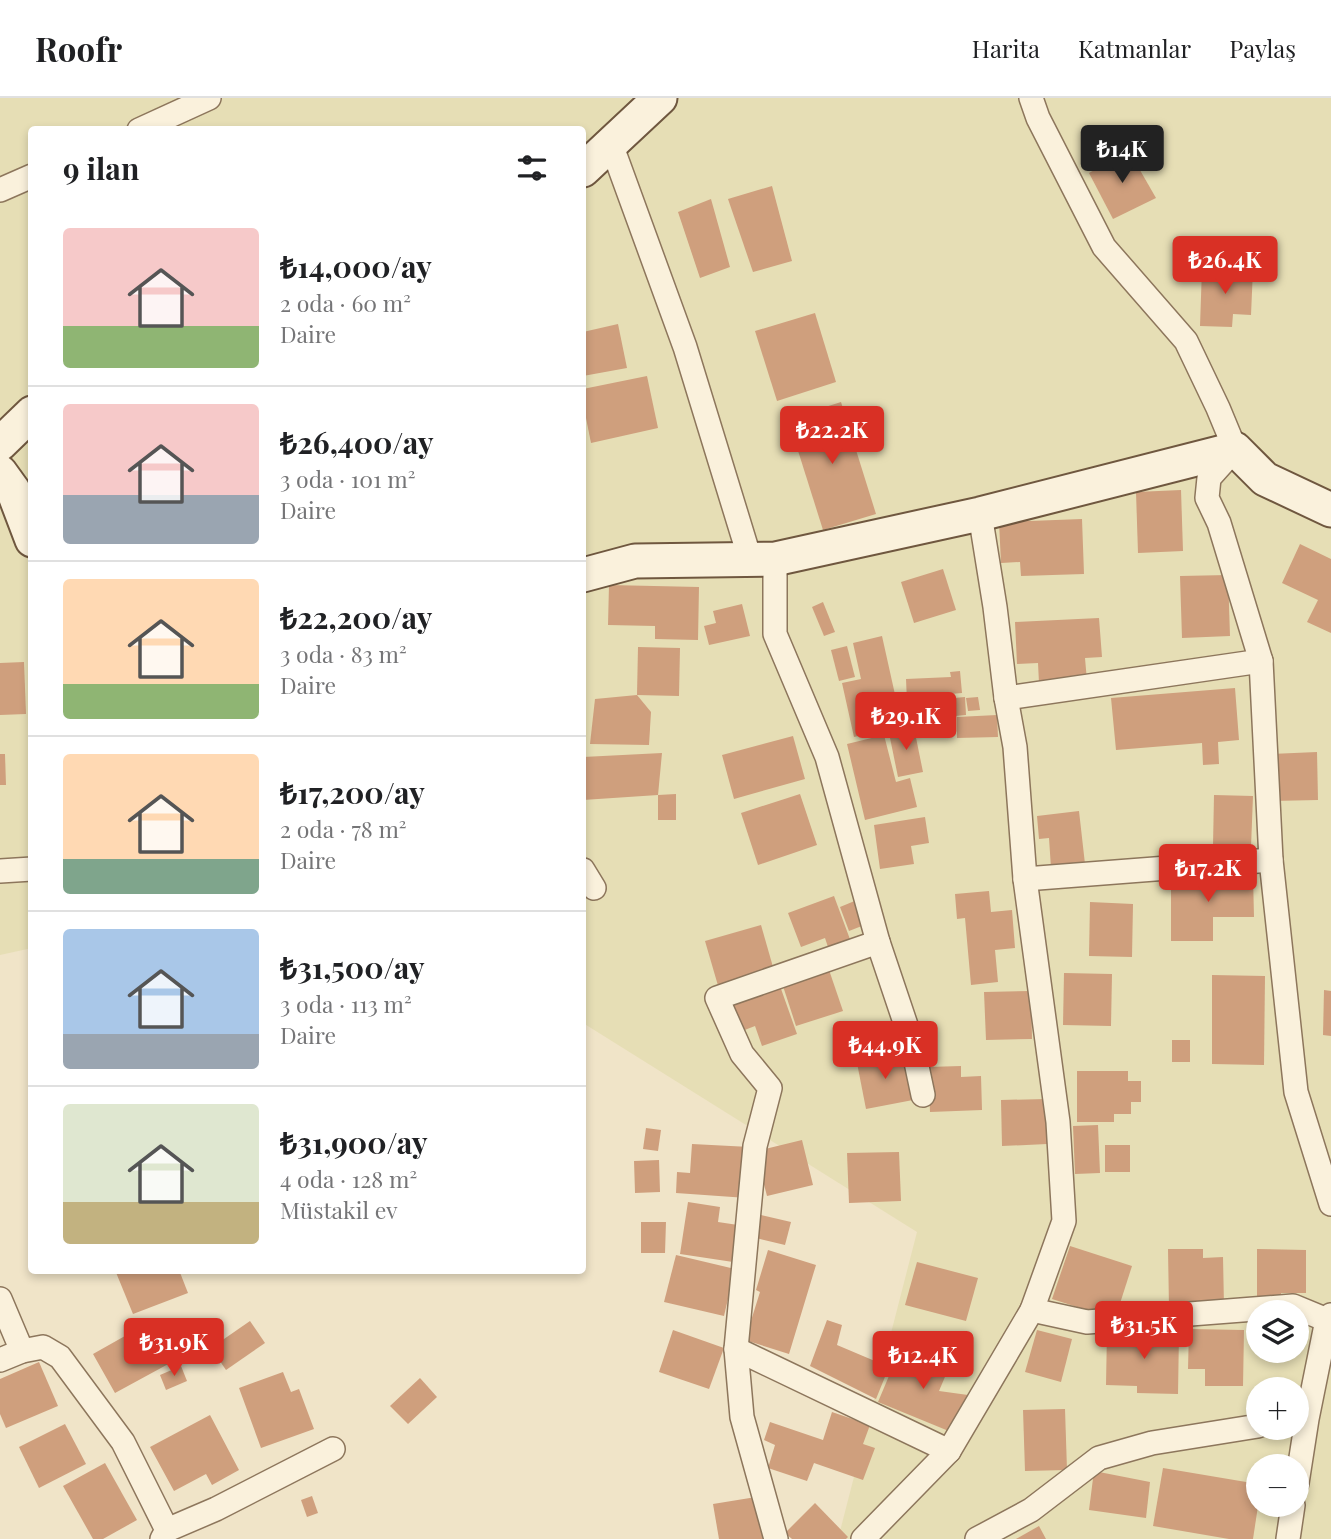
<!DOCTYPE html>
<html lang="tr">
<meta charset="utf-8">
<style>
body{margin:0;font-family:"Playfair Display",serif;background:#f6f6f6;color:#202124;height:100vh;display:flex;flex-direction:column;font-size:26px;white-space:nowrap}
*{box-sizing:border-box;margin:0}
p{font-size:23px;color:#757577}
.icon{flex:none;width:38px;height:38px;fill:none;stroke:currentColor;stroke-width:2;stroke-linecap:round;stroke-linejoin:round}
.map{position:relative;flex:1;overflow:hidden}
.panel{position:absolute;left:28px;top:28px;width:558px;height:1148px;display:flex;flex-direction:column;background:#fff;border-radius:7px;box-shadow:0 4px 10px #0003}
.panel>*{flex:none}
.fabs{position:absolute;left:1246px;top:1202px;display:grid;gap:14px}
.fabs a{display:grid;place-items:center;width:63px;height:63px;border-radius:50%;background:#fff;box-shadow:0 4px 10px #0003;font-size:35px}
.price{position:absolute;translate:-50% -60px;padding:0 16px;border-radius:7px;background:#d93025;color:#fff;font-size:23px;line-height:46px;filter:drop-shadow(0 2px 4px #0008)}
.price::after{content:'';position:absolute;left:50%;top:42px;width:21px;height:16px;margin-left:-10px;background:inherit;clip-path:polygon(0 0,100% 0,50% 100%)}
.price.current{background:#222;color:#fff}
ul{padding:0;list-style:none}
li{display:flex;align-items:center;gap:21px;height:175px;padding:0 35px}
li+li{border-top:2px solid #e0e0e0}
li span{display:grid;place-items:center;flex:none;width:196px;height:140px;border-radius:7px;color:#555}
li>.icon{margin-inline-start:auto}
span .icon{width:84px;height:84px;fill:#fffc;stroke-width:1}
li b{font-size:30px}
h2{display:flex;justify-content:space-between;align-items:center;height:84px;padding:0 35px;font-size:30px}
header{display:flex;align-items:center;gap:42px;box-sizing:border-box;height:98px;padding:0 35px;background:#fff;border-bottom:2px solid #e0e0e0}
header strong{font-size:33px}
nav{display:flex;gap:38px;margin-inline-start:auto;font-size:24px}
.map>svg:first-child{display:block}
.farmland{fill:#e6deb5;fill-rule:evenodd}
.building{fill:#cf9f7d}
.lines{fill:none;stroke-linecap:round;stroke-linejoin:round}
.street-casing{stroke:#8d765c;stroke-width:26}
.secondary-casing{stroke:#6f573f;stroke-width:37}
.street{stroke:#faf1dc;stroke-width:23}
.secondary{stroke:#faf1dc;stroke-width:33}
</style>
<header>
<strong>Roofr</strong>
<nav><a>Harita</a><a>Katmanlar</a><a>Paylaş</a></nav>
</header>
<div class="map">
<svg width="1331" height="1441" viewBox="0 0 1331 1441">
<rect width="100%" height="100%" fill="#f0e4c8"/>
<path class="farmland" d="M0,0H1331V1441H838L917,1134L583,925V32H32V850L0,857ZM1258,1214H1297V1253H1258ZM1258,1292H1297V1330H1258ZM1258,1368H1297V1407H1258Z"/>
<g class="building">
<path d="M1129,53L1156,100L1113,121L1089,75Z"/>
<path d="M772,88L792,163L753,174L728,101Z"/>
<path d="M711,101L730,169L700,180L678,114Z"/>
<path d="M1202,170L1253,171L1251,217L1233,216L1232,229L1200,228Z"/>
<path d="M815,215L836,284L777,303L755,233Z"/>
<path d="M618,226L627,270L583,278V234Z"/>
<path d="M647,278L658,330L591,345L583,305V291Z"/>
<path d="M841,304L876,416L823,432L788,321Z"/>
<path d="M1181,392L1183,453L1138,455L1136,394Z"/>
<path d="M1082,421L1084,476L1021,478L1020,464L1001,465L999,424Z"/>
<path d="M1300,446L1331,461V535L1307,524L1318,502L1282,485Z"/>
<path d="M943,471L956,512L914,525L901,484Z"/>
<path d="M1228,477L1230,538L1182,540L1180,478Z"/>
<path d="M609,487L699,489L698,542L655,541V528L608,527Z"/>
<path d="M823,504L835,534L824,538L812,509Z"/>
<path d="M742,506L750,538L709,547L704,528L716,525L713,513Z"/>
<path d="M1099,520L1102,559L1085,560L1087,583L1039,585L1038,565L1017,566L1015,524Z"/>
<path d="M882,538L902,628L854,639L842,585L861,581L853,545Z"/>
<path d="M847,548L855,579L839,583L831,552Z"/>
<path d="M638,549L680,550L679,598L637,597Z"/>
<path d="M24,564L26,616L0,617V565Z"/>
<path d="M960,573L962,595L951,596L953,625L908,627L906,581L951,579L950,574Z"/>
<path d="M1235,590L1239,642L1218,644L1219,666L1203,667L1202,645L1116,652L1111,600Z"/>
<path d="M637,597L651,614L649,647L590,646L595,601Z"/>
<path d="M965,599L966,617L955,618L954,600Z"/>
<path d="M978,599L980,612L968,613L966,600Z"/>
<path d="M997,617L998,639L957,640V619Z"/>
<path d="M914,630L923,674L898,679L889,635Z"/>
<path d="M884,637L896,684L910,680L917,709L865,722L847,646Z"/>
<path d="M793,638L805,681L734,701L722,657Z"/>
<path d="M1317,654L1318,702L1272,703L1271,656Z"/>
<path d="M662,655L658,697L583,702V659Z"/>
<path d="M0,656H5L6,687H0Z"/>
<path d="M676,696V722H658V697Z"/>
<path d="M800,696L817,747L758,767L741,715Z"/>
<path d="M1214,697L1253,698L1251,749L1213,748Z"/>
<path d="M1079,713L1085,766L1051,770L1049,740L1039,741L1037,718Z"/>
<path d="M925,719L929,745L911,748L914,766L880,771L874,727Z"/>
<path d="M1171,778H1253L1254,819H1213V843H1171Z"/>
<path d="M989,793L991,814L1012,812L1015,850L995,852L998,884L971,887L965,820L957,821L955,796Z"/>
<path d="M834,798L851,844L829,852L825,840L801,849L788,815Z"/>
<path d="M857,802L867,826L849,833L840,809Z"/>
<path d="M1090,804L1133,806L1132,859L1089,858Z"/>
<path d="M761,827L775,876L719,891L705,843Z"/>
<path d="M828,869L843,913L796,928L782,885Z"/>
<path d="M1064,875L1112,876L1111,928L1063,927Z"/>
<path d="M1212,877L1265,878L1264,967L1212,966Z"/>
<path d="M780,888L797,936L762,948L755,928L742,933L733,905Z"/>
<path d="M1324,892L1331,893V938L1323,937Z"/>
<path d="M1031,893L1032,941L986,942L984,894Z"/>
<rect x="1172" y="942" width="18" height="22"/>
<path d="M905,956L913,1002L866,1011L857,965Z"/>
<path d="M961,968V979L981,978L982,1012L930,1014L928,969Z"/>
<path d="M1077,973H1128V983H1141V1004H1131V1016H1114V1024H1077Z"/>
<path d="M1046,1001L1047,1046L1002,1048L1001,1002Z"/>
<path d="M1098,1027L1100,1075L1075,1076L1073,1028Z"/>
<path d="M646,1030L661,1032L658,1053L643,1051Z"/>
<path d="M802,1042L813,1087L767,1098L760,1071L765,1070L761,1052Z"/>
<path d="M692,1046L750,1049L747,1100L676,1095L677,1074L690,1075Z"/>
<rect x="1105" y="1047" width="25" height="27"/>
<path d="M899,1054L901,1103L849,1105L847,1055Z"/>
<path d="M659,1062L660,1094L635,1095L634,1063Z"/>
<path d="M688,1104L720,1109L718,1124L738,1127L733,1164L680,1156Z"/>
<path d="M757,1116L791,1124L785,1147L752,1139Z"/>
<path d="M641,1124H666L665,1155H641Z"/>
<path d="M1070,1148L1132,1168L1115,1221L1052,1201Z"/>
<path d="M1168,1151H1203V1160L1223,1159L1224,1208L1169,1210Z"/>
<path d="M1257,1151L1306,1152V1195H1281V1206H1257Z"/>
<path d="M768,1152L816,1167L789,1256L745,1242L760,1194L756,1192Z"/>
<path d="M676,1157L735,1171L724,1218L664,1204Z"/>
<path d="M917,1164L978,1180L966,1223L905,1207Z"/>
<path d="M115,1172H179L188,1195L133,1216Z"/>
<path d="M827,1222L842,1227L837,1247L889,1269L876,1301L810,1268Z"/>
<path d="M250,1223L265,1245L226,1272L211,1250Z"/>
<path d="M148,1225L156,1240L169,1233L183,1258L115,1295L93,1256Z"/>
<path d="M1189,1231L1244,1232L1243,1288H1205V1271H1188Z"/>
<path d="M673,1232L724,1250L709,1291L659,1274Z"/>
<path d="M1037,1232L1072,1241L1061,1284L1025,1274Z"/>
<path d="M1107,1233L1179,1235L1178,1296L1137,1295V1288L1106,1287Z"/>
<path d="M902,1247L950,1267L939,1293L968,1297L969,1305L956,1336L878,1304Z"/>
<path d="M39,1264L58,1308L6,1330L0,1316V1281Z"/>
<path d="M181,1268L187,1283L166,1292L160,1277Z"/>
<path d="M283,1274L291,1294L299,1291L314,1331L261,1350L239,1290Z"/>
<path d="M420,1280L437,1299L408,1326L390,1308Z"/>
<path d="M1065,1311L1067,1372L1025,1373L1023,1312Z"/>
<path d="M832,1314L870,1327L863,1346L875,1350L863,1382L814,1365L807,1383L768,1370L775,1347L764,1342L770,1324L823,1342Z"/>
<path d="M210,1317L239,1372L212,1387L206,1376L174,1393L150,1349Z"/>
<path d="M65,1326L86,1366L39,1390L19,1349Z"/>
<path d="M105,1365L137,1422L103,1441H93L63,1388Z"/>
<path d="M1163,1370L1258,1386V1408L1253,1441H1229L1153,1428Z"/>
<path d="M1094,1373L1150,1384L1146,1420L1089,1412Z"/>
<path d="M312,1398L318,1415L307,1419L301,1402Z"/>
<path d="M756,1399L763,1441H719L713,1406Z"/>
<path d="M815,1405L848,1439L846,1441H792L785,1435Z"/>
<path d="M1039,1428L1046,1441H1016Z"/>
</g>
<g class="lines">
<defs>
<g id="street">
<path d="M1031,0L1038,20L1104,149L1186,243L1218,310L1235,351L1209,380L1207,400L1219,425L1261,563L1271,762L1296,994L1331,1106"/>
<path d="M139,32L209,0"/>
<path d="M611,46L685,249L750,461"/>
<path d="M0,92L32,78"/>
<path d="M775,461V536L827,659L878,844L912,945L923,997"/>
<path d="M1006,600L1261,563"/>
<path d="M583,772L594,790"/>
<path d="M0,773L32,771"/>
<path d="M1025,781L1271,762"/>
<path d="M0,1201L22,1253"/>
<path d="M1032,1212L1087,1224L1293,1208L1327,1222"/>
<path d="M736,1251L949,1353"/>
<path d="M0,1262L22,1253L43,1249L60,1259L123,1344L167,1432L162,1441"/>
<path d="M1297,1385L1307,1321L1327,1222L1331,1217"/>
<path d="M167,1432L216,1411L333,1351"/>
<path d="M776,1441L742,1319L736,1251L755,1048L770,990L742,956L717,900L878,844"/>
<path d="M863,1441L949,1353L1032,1212L1064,1123L1058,1024L1025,781L1015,649L1006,600L995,509L980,416"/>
<path d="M977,1441L1031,1412L1099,1360L1152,1345L1258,1328"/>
<path d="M1288,1441L1293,1407"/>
</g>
<g id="secondary">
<path d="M583,72L660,0"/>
<path d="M0,346L32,315"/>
<path d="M0,374L13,392L32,442"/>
<path d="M583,477L635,463L775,461L980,416L1235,351L1265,381L1331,412"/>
</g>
</defs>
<use href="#street" class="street-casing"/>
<use href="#secondary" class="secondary-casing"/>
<use href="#street" class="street"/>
<use href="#secondary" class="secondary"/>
</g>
</svg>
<div class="fabs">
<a><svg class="icon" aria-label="layers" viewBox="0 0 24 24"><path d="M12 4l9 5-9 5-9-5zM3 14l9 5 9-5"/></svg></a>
<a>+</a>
<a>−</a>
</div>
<b class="price current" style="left:1122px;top:87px">₺14K</b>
<b class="price" style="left:1225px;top:198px">₺26.4K</b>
<b class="price" style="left:832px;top:368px">₺22.2K</b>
<b class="price" style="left:906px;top:654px">₺29.1K</b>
<b class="price" style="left:1208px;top:806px">₺17.2K</b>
<b class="price" style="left:885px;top:983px">₺44.9K</b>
<b class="price" style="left:1144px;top:1263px">₺31.5K</b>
<b class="price" style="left:174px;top:1280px">₺31.9K</b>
<b class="price" style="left:923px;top:1293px">₺12.4K</b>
<section class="panel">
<h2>9 ilan<svg class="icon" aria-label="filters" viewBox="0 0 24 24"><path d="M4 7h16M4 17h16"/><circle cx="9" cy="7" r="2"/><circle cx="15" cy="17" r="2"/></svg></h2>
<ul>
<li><span style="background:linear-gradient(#f6c9c9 70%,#8fb573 0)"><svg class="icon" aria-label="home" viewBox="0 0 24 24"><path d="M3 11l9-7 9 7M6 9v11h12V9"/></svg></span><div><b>₺14,000/ay</b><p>2 oda · 60 m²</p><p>Daire</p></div></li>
<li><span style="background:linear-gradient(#f6c9c9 65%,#9aa5b1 0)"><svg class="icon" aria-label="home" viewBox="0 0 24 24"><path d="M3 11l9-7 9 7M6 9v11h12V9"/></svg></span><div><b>₺26,400/ay</b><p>3 oda · 101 m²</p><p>Daire</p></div></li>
<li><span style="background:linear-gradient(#ffd9b3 75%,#8fb573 0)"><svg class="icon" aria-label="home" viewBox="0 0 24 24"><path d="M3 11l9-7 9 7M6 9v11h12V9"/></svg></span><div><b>₺22,200/ay</b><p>3 oda · 83 m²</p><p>Daire</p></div></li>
<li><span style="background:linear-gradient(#ffd9b3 75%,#7fa58c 0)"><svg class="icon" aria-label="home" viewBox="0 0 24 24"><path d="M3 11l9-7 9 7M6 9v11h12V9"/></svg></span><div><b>₺17,200/ay</b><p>2 oda · 78 m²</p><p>Daire</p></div></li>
<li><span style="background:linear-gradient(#a9c7e8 75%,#9aa5b1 0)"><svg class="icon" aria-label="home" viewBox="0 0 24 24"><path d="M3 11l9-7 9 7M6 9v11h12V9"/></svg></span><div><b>₺31,500/ay</b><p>3 oda · 113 m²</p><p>Daire</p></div></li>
<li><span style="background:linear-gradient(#dfe7d0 70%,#c2b280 0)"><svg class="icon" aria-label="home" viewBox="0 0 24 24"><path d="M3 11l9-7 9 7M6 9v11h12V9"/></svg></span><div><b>₺31,900/ay</b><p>4 oda · 128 m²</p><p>Müstakil ev</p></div></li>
</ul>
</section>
</div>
